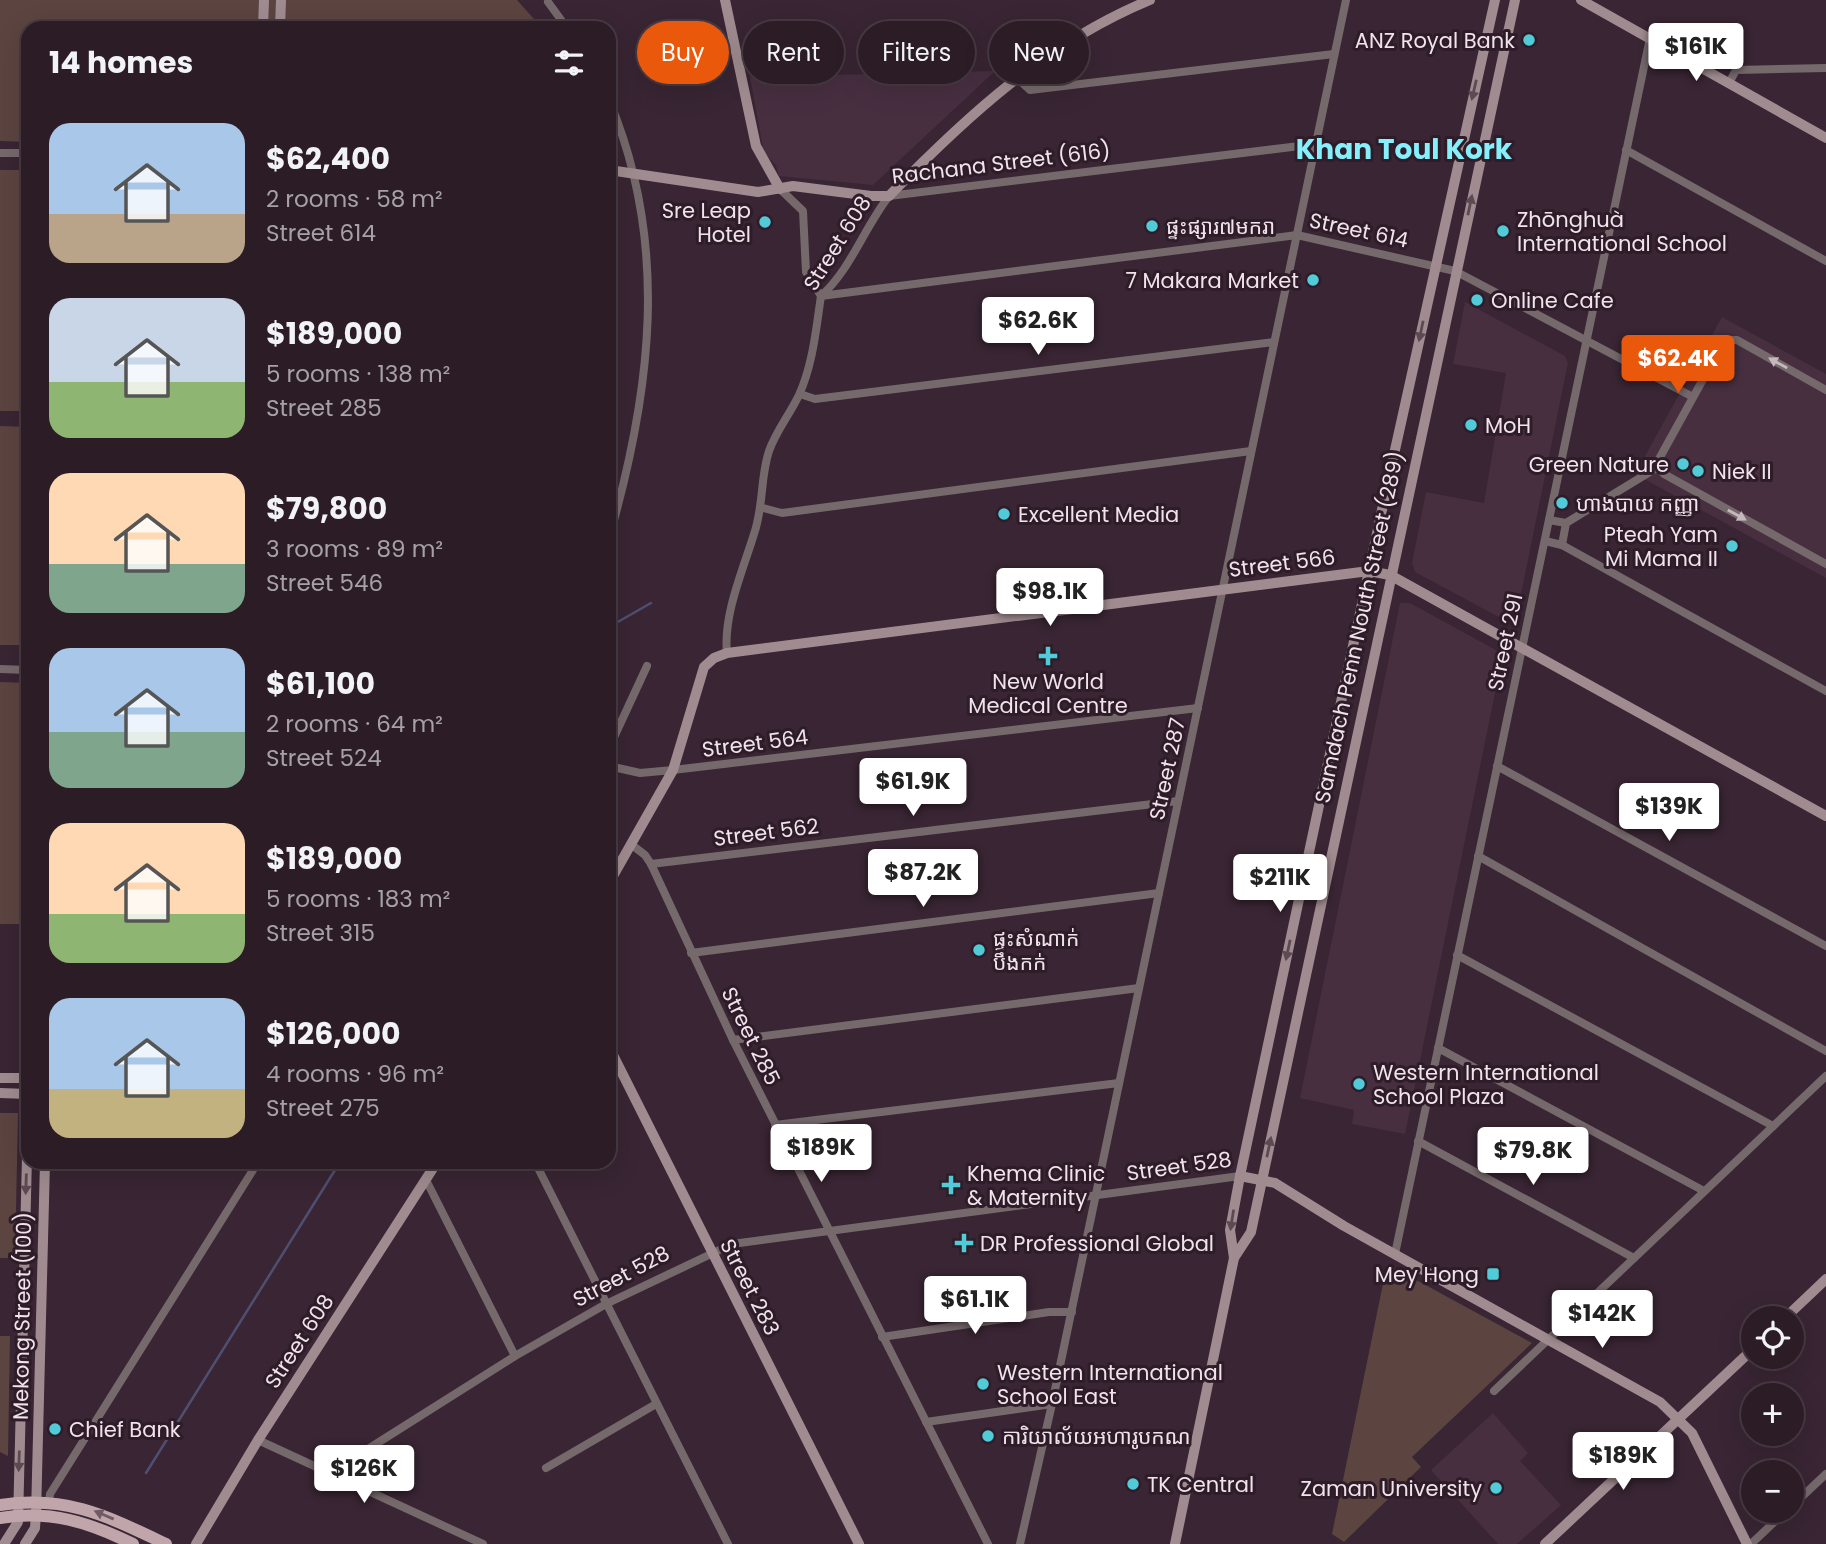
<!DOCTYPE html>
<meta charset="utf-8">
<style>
body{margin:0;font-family:Poppins,"Noto Sans Khmer",sans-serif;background:#372932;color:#f1f3f6;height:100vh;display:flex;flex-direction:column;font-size:26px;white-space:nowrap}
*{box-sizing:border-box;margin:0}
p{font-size:23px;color:#a6a1a7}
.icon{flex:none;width:38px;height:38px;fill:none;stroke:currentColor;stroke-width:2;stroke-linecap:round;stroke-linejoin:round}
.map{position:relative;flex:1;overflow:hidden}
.details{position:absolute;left:21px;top:21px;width:595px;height:1148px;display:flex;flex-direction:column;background:#2b1c26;border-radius:21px;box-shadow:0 7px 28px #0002,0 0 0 2px #473a43}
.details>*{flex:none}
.banner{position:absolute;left:637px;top:21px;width:665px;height:63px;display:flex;gap:14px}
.tools{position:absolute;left:1741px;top:1306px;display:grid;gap:14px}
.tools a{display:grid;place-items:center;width:63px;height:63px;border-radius:50%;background:#2b1c26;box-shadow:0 7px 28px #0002,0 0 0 2px #473a43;font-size:35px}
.price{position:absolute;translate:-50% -60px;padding:0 16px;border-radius:7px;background:#fff;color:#222;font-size:23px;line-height:46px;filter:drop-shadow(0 2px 4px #0008)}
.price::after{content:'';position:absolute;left:50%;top:42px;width:21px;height:16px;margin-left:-10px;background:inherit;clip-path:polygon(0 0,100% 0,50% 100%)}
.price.active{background:#ea580c;color:#fff}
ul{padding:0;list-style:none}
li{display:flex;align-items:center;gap:21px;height:175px;padding:0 28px}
li span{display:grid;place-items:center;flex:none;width:196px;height:140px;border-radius:21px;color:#555}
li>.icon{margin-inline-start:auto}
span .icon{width:84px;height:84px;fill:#fffc;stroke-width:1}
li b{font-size:30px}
h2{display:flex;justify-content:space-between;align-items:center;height:84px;padding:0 28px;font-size:30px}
.tag{padding:0 24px;border-radius:32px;background:#2b1c26;box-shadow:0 7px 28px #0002,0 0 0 2px #473a43;font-size:24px;line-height:63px}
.tag.active{background:#ea580c;color:#fff}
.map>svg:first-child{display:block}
.built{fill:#472f40}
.green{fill:#5c4440}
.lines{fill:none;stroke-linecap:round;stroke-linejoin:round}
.stream{stroke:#4f4f71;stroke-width:2.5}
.street{stroke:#76696c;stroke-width:8}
.secondary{stroke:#a08c90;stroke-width:10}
.primary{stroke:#c0a6ab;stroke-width:12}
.oneway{fill:#5c4952}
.oneway2{fill:#c5b8bf}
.oneway3{fill:#705a64}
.poi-dot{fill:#52cbd8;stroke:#2e1c29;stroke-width:2.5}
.labels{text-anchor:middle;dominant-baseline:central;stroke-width:6;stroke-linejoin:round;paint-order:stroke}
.poi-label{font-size:21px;fill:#f0e3ec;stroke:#2e1c29;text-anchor:start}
.street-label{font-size:21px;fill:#f0e3ec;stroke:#2e1c29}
.district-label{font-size:28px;font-weight:bold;fill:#85effc;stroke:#2e1c29}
</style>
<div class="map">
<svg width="1826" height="1544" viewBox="0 0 1826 1544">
<rect width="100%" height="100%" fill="#392533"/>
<g class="built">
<path d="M995,71L873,185L779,176L776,165L764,153L750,77Z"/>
<path d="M1465,302L1565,356L1568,363L1516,619L1508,622L1415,572L1412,563L1426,492L1484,503L1506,373L1453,364Z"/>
<path d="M1722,317L1826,374V578L1635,474Z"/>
<path d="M1400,603H1410L1503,654L1405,1134L1352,1124L1354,1110L1300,1098Z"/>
<path d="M1493,1413L1528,1453L1520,1461L1561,1505L1517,1544H1498L1431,1470Z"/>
</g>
<g class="green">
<path d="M0,0H517L542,28H28V142L0,141Z"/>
<rect x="0" y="170" width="28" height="241"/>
<path d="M0,426L28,427L24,645H0Z"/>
<path d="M0,682L28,683V808H24L20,924H0Z"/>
<path d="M0,1113H18L15,1258H0Z"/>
<path d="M1387,1264L1532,1343L1412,1457L1421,1467L1344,1542L1332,1534Z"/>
<path d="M0,1336H10L8,1456L0,1452Z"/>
</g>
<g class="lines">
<g class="stream">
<path d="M609,627L651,603"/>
<path d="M146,1473L340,1162"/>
</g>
<g class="street">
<path d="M548,2L567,28"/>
<path d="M1016,77L1030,90L1334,54"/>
<path d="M1729,83L1736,70L1826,68"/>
<path d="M609,100C670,245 651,392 609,538"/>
<path d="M1626,150L1826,261"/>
<path d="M0,153H28"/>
<path d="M780,189L803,211L806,272L821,296L1297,235L1455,271L1693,397"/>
<path d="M800,394L815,399L1274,342"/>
<path d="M1658,467L1659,459L1722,345L1728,340H1737L1826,390"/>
<path d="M1658,467L1664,474L1826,564"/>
<path d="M763,508L782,513L1251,451"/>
<path d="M1549,520L1566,523L1658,467"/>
<path d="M1545,541L1562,545L1826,691"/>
<path d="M1562,545L1566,523"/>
<path d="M727,653C723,615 743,570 754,534C764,505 760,478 769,451C776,431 790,414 799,395C813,364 816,329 821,296C851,269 864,228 889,196L1316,144"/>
<path d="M0,669L28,670"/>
<path d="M609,748L647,666"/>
<path d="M609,766L640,773L673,770L1198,708"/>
<path d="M1497,766L1826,946"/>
<path d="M632,845L645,855L651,864L733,1040L988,1544"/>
<path d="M1478,856L1826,1051"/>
<path d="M651,864L1178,801"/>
<path d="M691,953L1159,893"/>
<path d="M1457,955L1773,1126"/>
<path d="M733,1040L1139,988"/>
<path d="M1438,1048L1704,1191"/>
<path d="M775,1125L1119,1083"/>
<path d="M1418,1141L1634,1258"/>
<path d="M535,1162L728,1544"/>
<path d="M426,1180L515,1356"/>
<path d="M1395,1254L1650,38"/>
<path d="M882,1337L1049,1312H1072"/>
<path d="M1494,1391L1826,1076"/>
<path d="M926,1422L1052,1404"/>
<path d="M258,1440L483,1544"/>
<path d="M546,1468L656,1404"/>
<path d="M330,1473L515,1356L606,1304L732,1244L1240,1176"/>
<path d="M49,1501L50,1494L258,1162"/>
<path d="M1792,1506L1826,1474"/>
<path d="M1020,1544L1052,1404L1346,0"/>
<path d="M1751,1544L1787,1510"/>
</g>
<g class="secondary">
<path d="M725,0L756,146L780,189"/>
<path d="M1581,0L1826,138"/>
<path d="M263,28L264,0"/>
<path d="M280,28L281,0"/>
<path d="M609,170L758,192L793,186L871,196H889C967,116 1046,43 1150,0"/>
<path d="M609,883L673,770L704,667L714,658L727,653L1369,571L1390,575L1826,816"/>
<path d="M609,1047L859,1544"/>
<path d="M0,1078H28"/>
<path d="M0,1093L28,1094"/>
<path d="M1240,1176L1275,1183L1344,1226L1660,1402L1692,1433L1747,1544"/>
<path d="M1234,1258L1230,1230L1240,1176L1389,477L1495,0"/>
<path d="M1785,1318L1826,1279"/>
<path d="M4,1544L18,1522L28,1116"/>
<path d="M25,1544L35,1528L36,1514L45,1162"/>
<path d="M196,1544L258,1440L437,1162"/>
<path d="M1175,1544L1234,1258L1251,1232L1515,0"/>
<path d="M1545,1544L1754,1348"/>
</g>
<g class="primary">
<path d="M0,1505C67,1495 107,1516 166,1544"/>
<path d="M0,1518C51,1510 88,1522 133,1544"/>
</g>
</g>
<defs><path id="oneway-solid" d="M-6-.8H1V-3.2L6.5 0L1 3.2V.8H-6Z" transform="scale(1.75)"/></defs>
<g class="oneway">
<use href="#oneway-solid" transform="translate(1474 90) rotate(103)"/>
<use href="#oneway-solid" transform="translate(1470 205) rotate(-78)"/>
<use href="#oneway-solid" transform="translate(1421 331) rotate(102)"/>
<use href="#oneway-solid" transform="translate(1288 950) rotate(102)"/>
<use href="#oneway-solid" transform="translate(1269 1147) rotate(-78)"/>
<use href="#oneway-solid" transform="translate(26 1184) rotate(92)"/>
<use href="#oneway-solid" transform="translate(1232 1220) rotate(99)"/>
<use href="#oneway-solid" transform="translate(19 1461) rotate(92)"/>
</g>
<g class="oneway2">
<use href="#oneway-solid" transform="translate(1778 363) rotate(-151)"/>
<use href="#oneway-solid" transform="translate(1737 515) rotate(29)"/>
</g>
<use class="oneway3" href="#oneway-solid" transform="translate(104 1515) rotate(-157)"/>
<g class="poi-dot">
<circle cx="1529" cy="40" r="7"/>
<circle cx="765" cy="222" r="7"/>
<circle cx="1152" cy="226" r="7"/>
<circle cx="1503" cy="231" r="7"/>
<circle cx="1313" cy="280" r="7"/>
<circle cx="1477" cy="300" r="7"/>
<circle cx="1471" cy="425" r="7"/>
<circle cx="1683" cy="464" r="7"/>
<circle cx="1698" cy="471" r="7"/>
<circle cx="1562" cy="503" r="7"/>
<circle cx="1004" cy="514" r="7"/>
<circle cx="1732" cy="546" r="7"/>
<path d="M1044.5 645.5h7v7h7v7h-7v7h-7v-7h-7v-7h7z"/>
<circle cx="979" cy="950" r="7"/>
<circle cx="1359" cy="1084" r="7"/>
<path d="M947.5 1174.5h7v7h7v7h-7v7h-7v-7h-7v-7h7z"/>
<path d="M960.5 1232.5h7v7h7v7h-7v7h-7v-7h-7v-7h7z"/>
<rect x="1486" y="1267" width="14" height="14" rx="3.5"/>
<circle cx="983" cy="1384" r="7"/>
<circle cx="55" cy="1429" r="7"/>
<circle cx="988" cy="1436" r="7"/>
<circle cx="1133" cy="1484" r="7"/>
<circle cx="1496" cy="1488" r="7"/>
</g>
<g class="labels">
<g class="poi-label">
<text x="1515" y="40" text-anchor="end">ANZ Royal Bank</text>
<text x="751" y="210" text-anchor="end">Sre Leap<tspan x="751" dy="24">Hotel</tspan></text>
<text x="1517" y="219">Zhōnghuà<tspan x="1517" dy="24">International School</tspan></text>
<text x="1166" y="226">ផ្ទះផ្សារ៧មករា</text>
<text x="1299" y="280" text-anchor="end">7 Makara Market</text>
<text x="1491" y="300">Online Cafe</text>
<text x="1485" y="425">MoH</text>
<text x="1669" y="464" text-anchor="end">Green Nature</text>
<text x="1712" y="471">Niek II</text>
<text x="1576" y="503">ហាងបាយ កញ្ញា</text>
<text x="1018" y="514">Excellent Media</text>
<text x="1718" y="534" text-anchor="end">Pteah Yam<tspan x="1718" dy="24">Mi Mama II</tspan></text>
<text x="1048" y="681" text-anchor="middle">New World<tspan x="1048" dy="24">Medical Centre</tspan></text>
<text x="993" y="938">ផ្ទះសំណាក់<tspan x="993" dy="24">បឹងកក់</tspan></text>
<text x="1373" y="1072">Western International<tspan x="1373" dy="24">School Plaza</tspan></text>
<text x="967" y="1173">Khema Clinic<tspan x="967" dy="24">&amp; Maternity</tspan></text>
<text x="980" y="1243">DR Professional Global</text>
<text x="1479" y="1274" text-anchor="end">Mey Hong</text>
<text x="997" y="1372">Western International<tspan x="997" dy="24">School East</tspan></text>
<text x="69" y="1429">Chief Bank</text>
<text x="1002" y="1436">ការិយាល័យអហារូបកណ</text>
<text x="1147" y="1484">TK Central</text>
<text x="1482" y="1488" text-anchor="end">Zaman University</text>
</g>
<g class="street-label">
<text transform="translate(1001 163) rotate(-7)">Rachana Street (616)</text>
<text transform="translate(1359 230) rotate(12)">Street 614</text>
<text transform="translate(837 243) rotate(-58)">Street 608</text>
<text transform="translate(1282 563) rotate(-7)">Street 566</text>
<text transform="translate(1359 627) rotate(-78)">Samdach Penn Nouth Street (289)</text>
<text transform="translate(1505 642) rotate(-78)">Street 291</text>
<text transform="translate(755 743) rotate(-7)">Street 564</text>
<text transform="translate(1167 769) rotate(-78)">Street 287</text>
<text transform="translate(766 832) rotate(-7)">Street 562</text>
<text transform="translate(751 1036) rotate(64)">Street 285</text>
<text transform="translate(1179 1166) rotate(-8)">Street 528</text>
<text transform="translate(621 1276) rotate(-28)">Street 528</text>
<text transform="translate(750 1287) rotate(63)">Street 283</text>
<text transform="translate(22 1316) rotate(-89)">Mekong Street (100)</text>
<text transform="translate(299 1341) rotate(-57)">Street 608</text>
</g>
<g class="district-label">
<text x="1404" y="149">Khan Toul Kork</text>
</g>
</g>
</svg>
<div class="tools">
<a><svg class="icon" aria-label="locate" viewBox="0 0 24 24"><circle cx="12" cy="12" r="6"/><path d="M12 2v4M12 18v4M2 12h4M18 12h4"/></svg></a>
<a>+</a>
<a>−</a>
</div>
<b class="price" style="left:1696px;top:83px">$161K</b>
<b class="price" style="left:1038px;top:357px">$62.6K</b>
<b class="price active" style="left:1678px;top:395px">$62.4K</b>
<b class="price" style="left:1050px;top:628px">$98.1K</b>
<b class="price" style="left:913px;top:818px">$61.9K</b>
<b class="price" style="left:1669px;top:843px">$139K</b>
<b class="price" style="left:923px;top:909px">$87.2K</b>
<b class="price" style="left:1280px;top:914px">$211K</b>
<b class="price" style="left:821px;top:1184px">$189K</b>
<b class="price" style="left:1533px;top:1187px">$79.8K</b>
<b class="price" style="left:975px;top:1336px">$61.1K</b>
<b class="price" style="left:1602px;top:1350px">$142K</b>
<b class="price" style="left:1623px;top:1492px">$189K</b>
<b class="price" style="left:364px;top:1505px">$126K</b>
<div class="banner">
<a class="tag active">Buy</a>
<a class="tag">Rent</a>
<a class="tag">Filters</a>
<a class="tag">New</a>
</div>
<section class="details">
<h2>14 homes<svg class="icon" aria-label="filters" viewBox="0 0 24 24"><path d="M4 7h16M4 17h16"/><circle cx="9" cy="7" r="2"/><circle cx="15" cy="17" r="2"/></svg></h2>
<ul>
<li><span style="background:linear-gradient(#a9c7e8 65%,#b9a48a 0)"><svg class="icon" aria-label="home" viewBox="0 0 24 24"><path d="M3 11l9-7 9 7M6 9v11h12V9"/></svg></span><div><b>$62,400</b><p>2 rooms · 58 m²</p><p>Street 614</p></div></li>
<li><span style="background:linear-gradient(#c9d6e8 60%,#8fb573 0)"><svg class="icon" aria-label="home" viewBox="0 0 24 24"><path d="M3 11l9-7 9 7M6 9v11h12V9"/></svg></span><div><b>$189,000</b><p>5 rooms · 138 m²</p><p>Street 285</p></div></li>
<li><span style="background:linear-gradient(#ffd9b3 65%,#7fa58c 0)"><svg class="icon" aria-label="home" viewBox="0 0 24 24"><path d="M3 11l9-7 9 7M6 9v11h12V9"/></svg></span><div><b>$79,800</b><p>3 rooms · 89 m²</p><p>Street 546</p></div></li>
<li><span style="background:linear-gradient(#a9c7e8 60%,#7fa58c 0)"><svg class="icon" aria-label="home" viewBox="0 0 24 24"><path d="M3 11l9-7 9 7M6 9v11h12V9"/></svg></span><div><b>$61,100</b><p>2 rooms · 64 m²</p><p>Street 524</p></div></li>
<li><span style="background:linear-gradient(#ffd9b3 65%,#8fb573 0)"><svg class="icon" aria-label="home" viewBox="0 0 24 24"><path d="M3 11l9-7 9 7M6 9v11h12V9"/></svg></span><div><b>$189,000</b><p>5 rooms · 183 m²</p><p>Street 315</p></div></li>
<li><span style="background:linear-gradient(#a9c7e8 65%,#c2b280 0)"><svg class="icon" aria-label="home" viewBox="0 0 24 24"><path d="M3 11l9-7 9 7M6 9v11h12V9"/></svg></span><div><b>$126,000</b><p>4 rooms · 96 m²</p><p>Street 275</p></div></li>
</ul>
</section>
</div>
